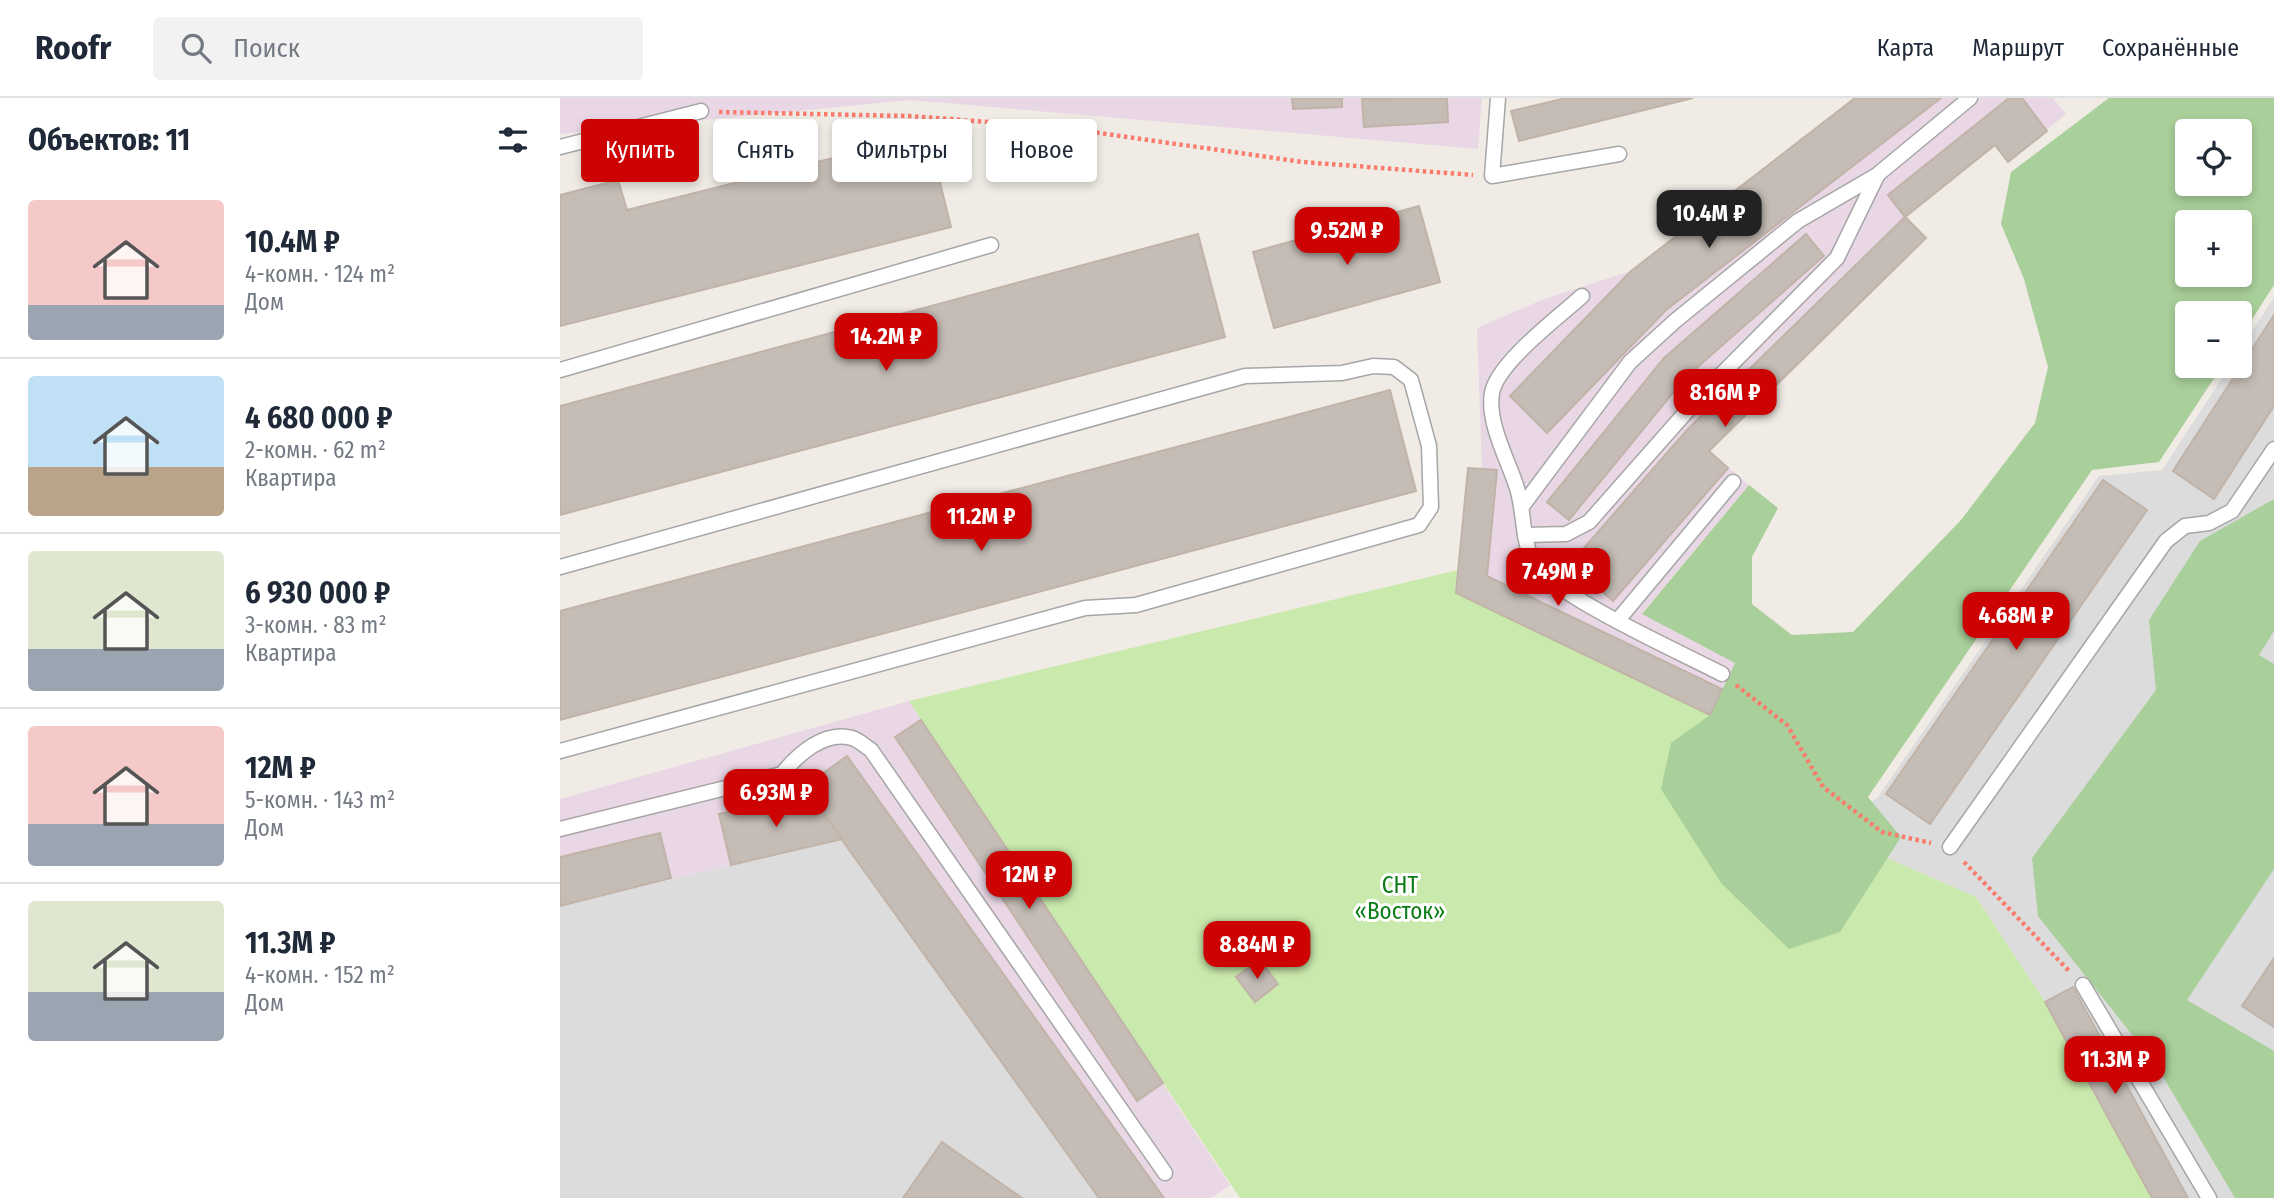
<!DOCTYPE html>
<html lang="ru">
<meta charset="utf-8">
<style>
body{margin:0;font-family:"Fira Sans Condensed",sans-serif;background:#f2f2f3;color:#1f2937;height:100vh;display:flex;flex-direction:column;font-size:26px;white-space:nowrap}
*{box-sizing:border-box;margin:0}
p{font-size:23px;color:#747a83}
.icon{flex:none;width:38px;height:38px;fill:none;stroke:currentColor;stroke-width:2;stroke-linecap:round;stroke-linejoin:round}
.map{position:relative;flex:1;overflow:hidden}
.details{display:flex;flex-direction:column;background:#fff;width:560px}
.details>*{flex:none}
.banner{position:absolute;left:21px;top:21px;width:665px;height:63px;display:flex;gap:14px}
.buttons{position:absolute;left:1615px;top:21px;display:grid;gap:14px}
.buttons a{display:grid;place-items:center;width:77px;height:77px;border-radius:7px;background:#fff;box-shadow:0 4px 10px #0003;font-size:35px}
.price{position:absolute;translate:-50% -60px;padding:0 16px;border-radius:14px;background:#cc0302;color:#fff;font-size:23px;line-height:46px;filter:drop-shadow(0 2px 4px #0008)}
.price::after{content:'';position:absolute;left:50%;top:42px;width:21px;height:16px;margin-left:-10px;background:inherit;clip-path:polygon(0 0,100% 0,50% 100%)}
.price.active{background:#222;color:#fff}
ul{padding:0;list-style:none}
li{display:flex;align-items:center;gap:21px;height:175px;padding:0 28px}
li+li{border-top:2px solid #e0e1e3}
li span{display:grid;place-items:center;flex:none;width:196px;height:140px;border-radius:7px;color:#555}
li>.icon{margin-inline-start:auto}
span .icon{width:84px;height:84px;fill:#fffc;stroke-width:1}
li b{font-size:30px}
h2{display:flex;justify-content:space-between;align-items:center;height:84px;padding:0 28px;font-size:30px}
.tag{padding:0 24px;border-radius:7px;background:#fff;box-shadow:0 4px 10px #0003;font-size:24px;line-height:63px}
.tag.active{background:#cc0302;color:#fff}
header{display:flex;align-items:center;gap:42px;box-sizing:border-box;height:98px;padding:0 35px;background:#fff;border-bottom:2px solid #e0e1e3}
header strong{font-size:33px}
nav{display:flex;gap:38px;margin-inline-start:auto;font-size:24px}
.search{width:490px;height:63px;background:#f2f2f3;display:flex;align-items:center;gap:18px;box-sizing:border-box;padding:0 24px;border-radius:7px;color:#747a83;font-size:26px}
main{display:flex;flex:1;min-height:0}
.map>svg:first-child{display:block}
.residential{fill:#dddcdc}
.industrial{fill:#e9d7e5}
.grass{fill:#cae9ac}
.forest{fill:#a9cf9a;fill-rule:evenodd}
.building{fill:#c4bcb5;stroke:#c1b3a8;stroke-width:2}
.lines{fill:none;stroke-linecap:round;stroke-linejoin:round}
.service-casing{stroke:#a6a6a6;stroke-width:17}
.path{stroke:#f97c6d;stroke-width:4.5;stroke-dasharray:3.5 3.5;stroke-linecap:butt}
.service{stroke:#fff;stroke-width:14}
.labels{text-anchor:middle;dominant-baseline:central;stroke-width:6;stroke-linejoin:round;paint-order:stroke}
.park-label{font-size:23px;fill:#0c7d16;stroke:#fff}
</style>
<header>
<strong>Roofr</strong>
<div class="search"><svg class="icon" aria-label="search" viewBox="0 0 24 24"><circle cx="10" cy="10" r="6"/><path d="M15 15l6 6"/></svg>Поиск</div>
<nav><a>Карта</a><a>Маршрут</a><a>Сохранённые</a></nav>
</header>
<main>
<section class="details">
<h2>Объектов: 11<svg class="icon" aria-label="filters" viewBox="0 0 24 24"><path d="M4 7h16M4 17h16"/><circle cx="9" cy="7" r="2"/><circle cx="15" cy="17" r="2"/></svg></h2>
<ul>
<li><span style="background:linear-gradient(#f6c9c9 75%,#9aa5b1 0)"><svg class="icon" aria-label="home" viewBox="0 0 24 24"><path d="M3 11l9-7 9 7M6 9v11h12V9"/></svg></span><div><b>10.4M ₽</b><p>4-комн. · 124 m²</p><p>Дом</p></div></li>
<li><span style="background:linear-gradient(#bfe0f5 65%,#b9a48a 0)"><svg class="icon" aria-label="home" viewBox="0 0 24 24"><path d="M3 11l9-7 9 7M6 9v11h12V9"/></svg></span><div><b>4 680 000 ₽</b><p>2-комн. · 62 m²</p><p>Квартира</p></div></li>
<li><span style="background:linear-gradient(#dfe7d0 70%,#9aa5b1 0)"><svg class="icon" aria-label="home" viewBox="0 0 24 24"><path d="M3 11l9-7 9 7M6 9v11h12V9"/></svg></span><div><b>6 930 000 ₽</b><p>3-комн. · 83 m²</p><p>Квартира</p></div></li>
<li><span style="background:linear-gradient(#f6c9c9 70%,#9aa5b1 0)"><svg class="icon" aria-label="home" viewBox="0 0 24 24"><path d="M3 11l9-7 9 7M6 9v11h12V9"/></svg></span><div><b>12M ₽</b><p>5-комн. · 143 m²</p><p>Дом</p></div></li>
<li><span style="background:linear-gradient(#dfe7d0 65%,#9aa5b1 0)"><svg class="icon" aria-label="home" viewBox="0 0 24 24"><path d="M3 11l9-7 9 7M6 9v11h12V9"/></svg></span><div><b>11.3M ₽</b><p>4-комн. · 152 m²</p><p>Дом</p></div></li>
</ul>
</section>
<div class="map">
<svg width="1714" height="1100" viewBox="0 0 1714 1100">
<rect width="100%" height="100%" fill="#f0ece5"/>
<g class="residential">
<path d="M1714,199V1100H1628L1513,889L1485,904L1416,799L1270,735L1318,699L1539,378L1602,372L1670,268H1680V252Z"/>
<path d="M282,741L539,1100H0V808Z"/>
</g>
<g class="industrial">
<path d="M0,0H922L918,51L350,2L0,36Z"/>
<path d="M1295,0H1493L1506,16L1448,64L1435,48L1346,118L1366,140L1149,352L1189,387L1082,515L1175,564L1150,617L896,495L908,370L922,371L917,230L984,201L1071,173Z"/>
<path d="M349,603L670,1087L651,1100H539L282,741L0,808V701Z"/>
</g>
<path class="grass" d="M898,472L896,495L1150,617L1270,735L1416,799L1485,904L1592,1100H680L349,603Z"/>
<g class="forest">
<path d="M1549,0H1714V187L1680,240V215H1628V268H1662L1599,364L1532,372L1308,699L1341,739L1280,834L1229,851L1161,785L1101,691L1111,645L1150,617L1175,565L1082,516L1189,387L1218,410L1192,459V506L1232,537L1293,534L1401,422L1475,325L1488,269L1464,181L1441,126L1451,74ZM1628,33H1680V86H1628ZM1628,124H1680V177H1628Z"/>
<path d="M1714,401V533L1699,557L1714,566V771L1627,902L1714,953V1100H1675L1596,967L1478,818L1472,760L1596,592L1589,522L1640,443Z"/>
</g>
<g class="building">
<path d="M732,0H782V9L733,11Z"/>
<path d="M887,0L888,24L804,29L802,1Z"/>
<path d="M1006,0H1133L959,43L951,13Z"/>
<path d="M1295,0H1381L1106,212L987,335L950,298L1071,173Z"/>
<path d="M1449,0H1462L1487,33L1448,64L1435,47L1345,119L1328,97Z"/>
<path d="M368,36L391,129L0,228V97L58,82L67,112Z"/>
<path d="M859,108L880,184L714,230L693,154Z"/>
<path d="M1345,119L1366,140L1149,353L1168,370L1053,503L1010,466L1127,332Z"/>
<path d="M638,136L665,239L0,417V308Z"/>
<path d="M1246,136L1264,158L1125,280L1009,422L987,404L1104,260Z"/>
<path d="M1714,217V308L1654,401L1613,373Z"/>
<path d="M830,292L856,393L0,622V513Z"/>
<path d="M908,370L937,372L927,478L1162,591L1150,617L896,495Z"/>
<path d="M1543,382L1587,412L1370,726L1326,696Z"/>
<path d="M361,622L603,985L577,1003L335,639Z"/>
<path d="M287,658L604,1100H539L244,689Z"/>
<path d="M249,695L282,741L171,767L159,716Z"/>
<path d="M100,735L111,780L0,808V759Z"/>
<path d="M1714,860V929L1682,908Z"/>
<path d="M700,862L718,886L695,904L676,879Z"/>
<path d="M1513,889L1628,1100H1592L1485,904Z"/>
<path d="M382,1044L462,1100H343Z"/>
</g>
<g class="lines">
<defs>
<g id="service">
<path d="M938,0L932,78L1059,56"/>
<path d="M0,49L141,13"/>
<path d="M1022,198C999,219 937,265 932,295C927,324 947,360 956,387C965,412 961,442 974,465C994,498 1122,555 1162,576"/>
<path d="M0,272L431,147"/>
<path d="M963,407L1070,264L1115,223L1238,123L1317,77L1410,0"/>
<path d="M965,437L1006,436L1029,424L1142,296L1277,160L1317,78"/>
<path d="M0,469L685,278L782,275L813,268L834,269L851,282L869,348L871,409L859,427L576,507L525,510L0,653"/>
<path d="M1058,522L1173,384"/>
<path d="M0,731L222,676C238,656 265,632 292,640C299,642 306,649 311,652L605,1075"/>
<path d="M1390,749L1606,443L1625,428L1649,425L1672,413L1714,351"/>
<path d="M1523,887L1649,1100"/>
</g>
</defs>
<use href="#service" class="service-casing"/>
<g class="path">
<path d="M159,14L348,18L497,29L743,64L913,77"/>
<path d="M1176,587L1227,627L1263,689L1322,734L1371,745"/>
<path d="M1404,764L1510,874"/>
</g>
<use href="#service" class="service"/>
</g>
<g class="labels">
<g class="park-label">
<text x="840" y="787">СНТ<tspan x="840" dy="26">«Восток»</tspan></text>
</g>
</g>
</svg>
<div class="buttons">
<a><svg class="icon" aria-label="locate" viewBox="0 0 24 24"><circle cx="12" cy="12" r="6"/><path d="M12 2v4M12 18v4M2 12h4M18 12h4"/></svg></a>
<a>+</a>
<a>−</a>
</div>
<b class="price active" style="left:1149px;top:152px">10.4M ₽</b>
<b class="price" style="left:787px;top:169px">9.52M ₽</b>
<b class="price" style="left:326px;top:275px">14.2M ₽</b>
<b class="price" style="left:1165px;top:331px">8.16M ₽</b>
<b class="price" style="left:421px;top:455px">11.2M ₽</b>
<b class="price" style="left:998px;top:510px">7.49M ₽</b>
<b class="price" style="left:1456px;top:554px">4.68M ₽</b>
<b class="price" style="left:216px;top:731px">6.93M ₽</b>
<b class="price" style="left:469px;top:813px">12M ₽</b>
<b class="price" style="left:697px;top:883px">8.84M ₽</b>
<b class="price" style="left:1555px;top:998px">11.3M ₽</b>
<div class="banner">
<a class="tag active">Купить</a>
<a class="tag">Снять</a>
<a class="tag">Фильтры</a>
<a class="tag">Новое</a>
</div>
</div>
</main>
